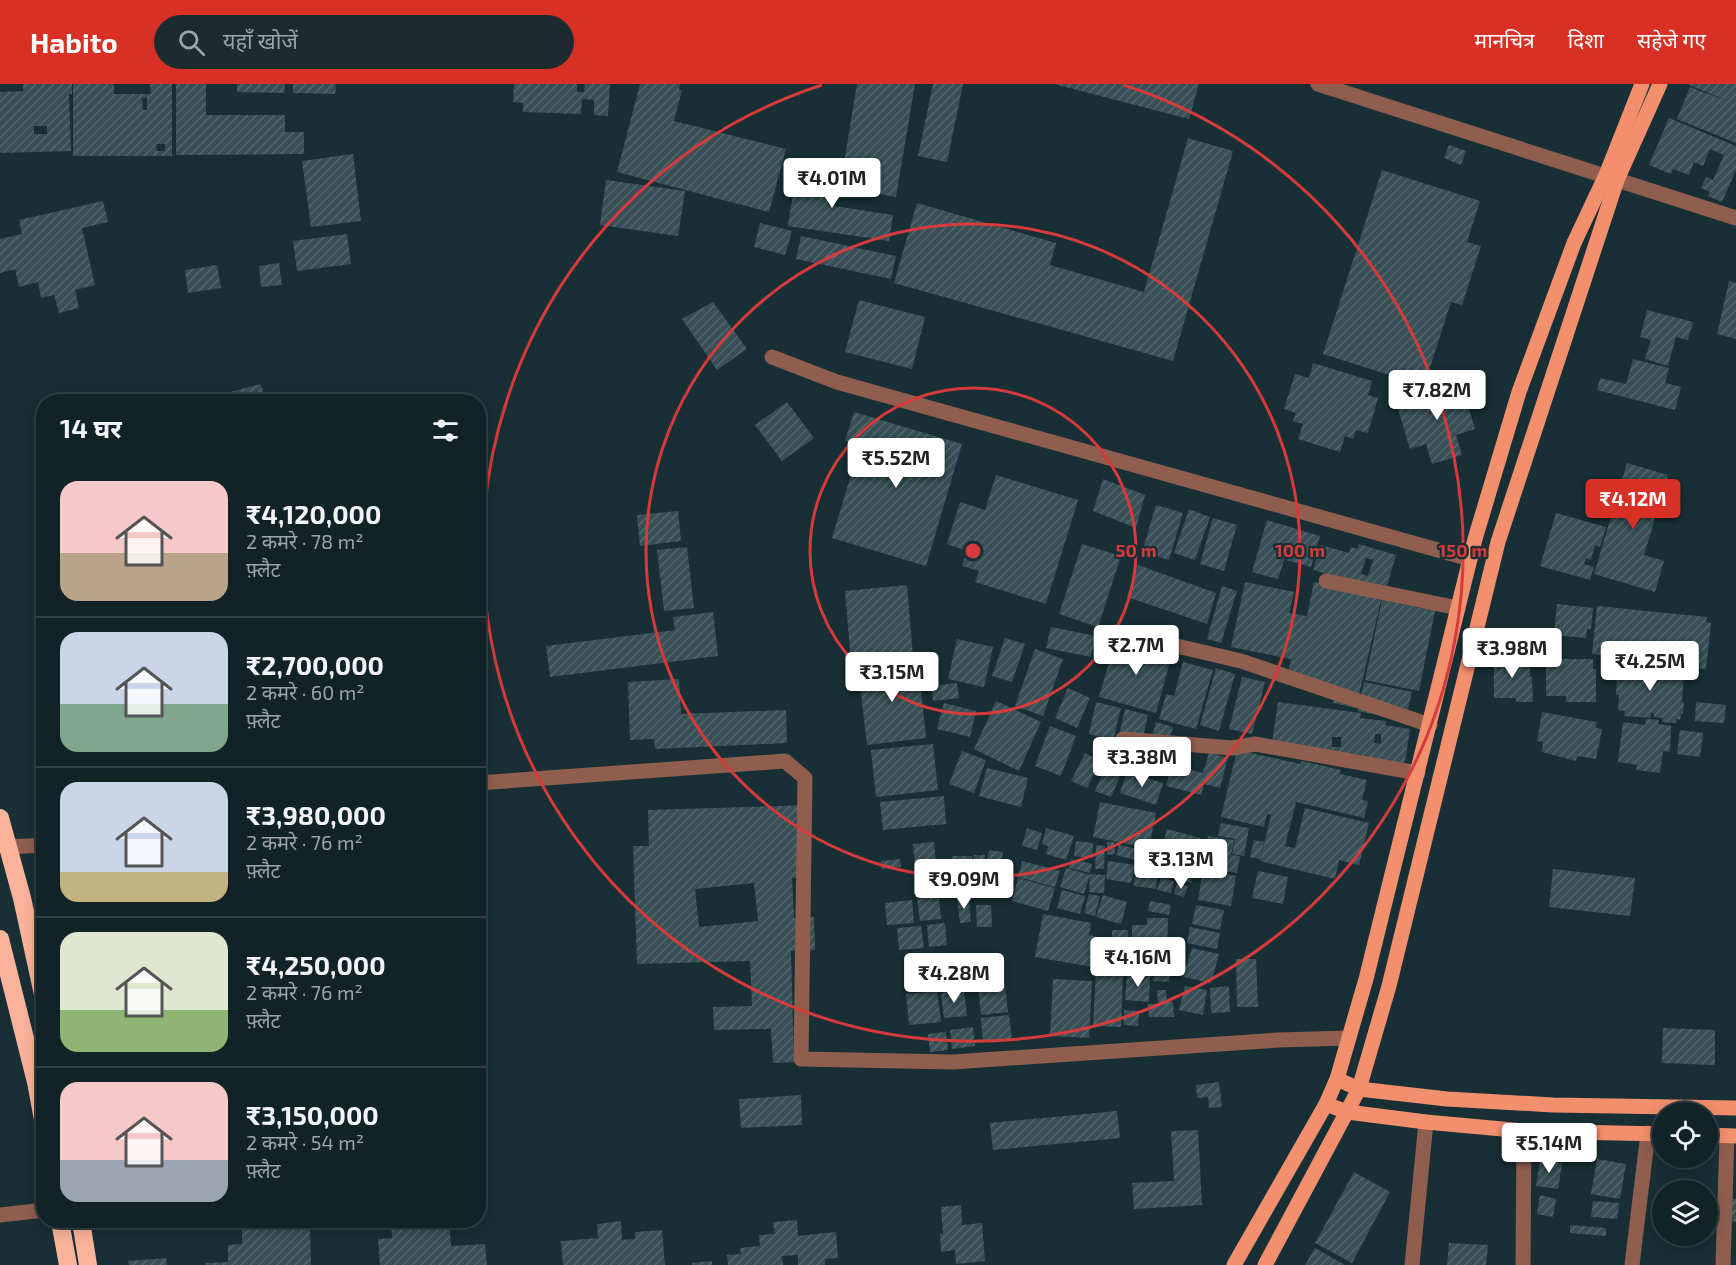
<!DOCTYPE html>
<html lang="hi">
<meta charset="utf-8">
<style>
body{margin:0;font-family:"Exo 2","Noto Sans Devanagari",sans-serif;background:#1b2b30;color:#f1f3f6;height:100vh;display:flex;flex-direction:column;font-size:22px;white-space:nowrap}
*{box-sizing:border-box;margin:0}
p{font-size:20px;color:#9ca4a8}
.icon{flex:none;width:33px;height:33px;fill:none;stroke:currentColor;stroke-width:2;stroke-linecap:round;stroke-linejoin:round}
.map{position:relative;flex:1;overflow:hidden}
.panel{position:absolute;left:36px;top:310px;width:450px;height:834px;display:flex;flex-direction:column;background:#122328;border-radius:24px;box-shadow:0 3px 15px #0003,0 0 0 2px #314045}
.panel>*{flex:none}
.buttons{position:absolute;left:1652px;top:1018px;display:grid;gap:12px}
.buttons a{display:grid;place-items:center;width:66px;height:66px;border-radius:50%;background:#122328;box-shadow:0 3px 15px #0003,0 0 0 2px #314045;font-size:30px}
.price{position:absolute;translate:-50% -51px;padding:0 14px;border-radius:6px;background:#fff;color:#222;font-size:20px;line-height:39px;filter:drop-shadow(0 2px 3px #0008)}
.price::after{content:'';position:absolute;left:50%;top:36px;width:18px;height:14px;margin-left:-9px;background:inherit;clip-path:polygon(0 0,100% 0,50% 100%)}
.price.on{background:#d93025;color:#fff}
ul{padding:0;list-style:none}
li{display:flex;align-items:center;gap:18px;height:150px;padding:0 24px}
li+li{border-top:2px solid #314045}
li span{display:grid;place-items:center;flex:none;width:168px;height:120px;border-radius:18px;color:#555}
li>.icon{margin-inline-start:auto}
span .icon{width:72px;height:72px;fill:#fffc;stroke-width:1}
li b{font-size:26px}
h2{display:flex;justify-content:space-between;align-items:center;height:72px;padding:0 24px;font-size:26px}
header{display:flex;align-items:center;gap:36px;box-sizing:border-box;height:84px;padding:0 30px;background:#d93025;color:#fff}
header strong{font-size:28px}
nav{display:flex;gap:33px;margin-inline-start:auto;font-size:21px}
.search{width:420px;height:54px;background:#1b2b30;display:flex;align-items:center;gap:15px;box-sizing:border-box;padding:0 21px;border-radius:33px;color:#9ca4a8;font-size:22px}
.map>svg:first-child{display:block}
.building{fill:url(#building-hatch);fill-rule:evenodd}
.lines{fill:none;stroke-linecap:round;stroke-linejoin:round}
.minor{stroke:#8f5e4e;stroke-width:15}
.major{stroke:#f28f6d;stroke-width:15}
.highway{stroke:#fbb39a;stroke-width:18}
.ring{fill:none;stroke:#d63b3b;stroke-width:3}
.centre{fill:#d63b3b;stroke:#182f35;stroke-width:3}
.ring-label{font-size:18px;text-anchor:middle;font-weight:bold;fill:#d63b3b;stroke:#182f35;stroke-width:4.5;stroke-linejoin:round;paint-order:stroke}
</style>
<header>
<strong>Habito</strong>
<div class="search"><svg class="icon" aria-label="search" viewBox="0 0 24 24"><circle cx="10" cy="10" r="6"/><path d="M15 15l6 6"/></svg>यहाँ खोजें</div>
<nav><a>मानचित्र</a><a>दिशा</a><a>सहेजे गए</a></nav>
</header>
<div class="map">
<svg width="1736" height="1181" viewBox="0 0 1736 1181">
<defs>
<pattern id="building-hatch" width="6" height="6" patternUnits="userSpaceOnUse" patternTransform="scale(1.5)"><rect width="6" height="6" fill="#374f55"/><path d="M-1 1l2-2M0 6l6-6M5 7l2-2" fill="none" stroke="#53686d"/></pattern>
</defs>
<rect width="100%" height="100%" fill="#182f35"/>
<g class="building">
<path d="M23,0H72V10H69L71,67L0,69V8L23,7ZM34,42H47V50H34Z"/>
<path d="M73,0H114V10H151L150,0H172V72H73ZM142,14H147V26H143ZM156,60H165V67H157Z"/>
<path d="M176,0H206V31H285V48H304V70L176,71Z"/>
<path d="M237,0H285L284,9L237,8Z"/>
<path d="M293,0H336L335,10L293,9Z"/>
<path d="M514,0H577V8H584L585,0H610L608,32L594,31V16L582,15L581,30L523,28V19L513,18Z"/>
<path d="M640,0H680L679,6H682L674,37L786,65L769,128L617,88Z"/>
<path d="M857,0H915L896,113L840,103Z"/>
<path d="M933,0H963L947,78L918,72Z"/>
<path d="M1054,0H1199L1189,35Z"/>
<path d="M1687,0H1736V59L1677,35L1690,3L1730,18Z"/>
<path d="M1669,34L1736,62V86L1722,118L1708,112L1710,108L1701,104L1706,93L1713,96L1724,71L1710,65L1703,82L1694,78L1689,91L1673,85L1671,90L1649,81Z"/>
<path d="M1188,54L1233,67L1173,277L894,199L917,119L1056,159L1050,181L1144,208Z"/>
<path d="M1449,61L1466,67L1461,81L1444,74Z"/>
<path d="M353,70L361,137L311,143L302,77Z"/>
<path d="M805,79L833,83L828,121L893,131L889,157L788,142L796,90L803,91Z"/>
<path d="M1382,86L1480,117L1467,158L1481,162L1462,221L1451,218L1424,302L1323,270Z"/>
<path d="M606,96L685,107L678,152L600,141Z"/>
<path d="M103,117L108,138L82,144L95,201L75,206L79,224L59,229L54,211L41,214L38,198L19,203L15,185L0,189V155L22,150L19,136Z"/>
<path d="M760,139L792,147L785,171L754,163Z"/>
<path d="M347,150L351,180L297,187L293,157Z"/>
<path d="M801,152L896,172L891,195L796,175Z"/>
<path d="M279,179L282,201L261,203L259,182Z"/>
<path d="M217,181L221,204L188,209L185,186Z"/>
<path d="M1729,197L1736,199V255L1717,250Z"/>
<path d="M859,216L925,233L912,285L845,268Z"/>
<path d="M713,218L747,265L717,286L682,235Z"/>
<path d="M1647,226L1693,238L1688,256L1676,253L1668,282L1645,275L1651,256L1640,253Z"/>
<path d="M1633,275L1669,284L1665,299L1681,303L1675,326L1597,306L1600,294L1626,300Z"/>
<path d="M1313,279L1372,297L1368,311L1378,314L1368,349L1356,346L1353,355L1345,352L1340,368L1298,355L1303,340L1293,337L1296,329L1284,325L1295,290L1309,294Z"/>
<path d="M261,300L266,318H196V317Z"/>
<path d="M1441,300L1443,308L1462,302L1475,345L1456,351L1462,371L1432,380L1426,360L1410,365L1397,322L1410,318L1408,310Z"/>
<path d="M787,318L814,354L782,377L755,341Z"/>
<path d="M854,328L962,360L926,482L832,454L860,361L845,357Z"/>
<path d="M1627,379L1668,391L1644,471L1664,477L1655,508L1594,490Z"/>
<path d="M996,391L1078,416L1046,520L975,498L979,487L962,482L967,467L947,460L960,418L985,426Z"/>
<path d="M1103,395L1145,411L1136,444L1093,427Z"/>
<path d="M1156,421L1183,429L1169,476L1142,468Z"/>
<path d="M1189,425L1210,433L1195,476L1174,469Z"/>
<path d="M678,427L681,457L640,462L637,431Z"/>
<path d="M1556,429L1606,443L1600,463L1595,461L1591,476L1586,474L1584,480L1594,483L1590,496L1540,482Z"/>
<path d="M1213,434L1237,441L1224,487L1200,480Z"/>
<path d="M1267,436L1320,452L1311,483L1286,476L1287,474H1285L1278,495L1252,488Z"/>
<path d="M1082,460L1121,472L1098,543L1059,530Z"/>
<path d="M1359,460L1396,471L1385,509L1367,501L1313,486L1321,461L1349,469L1351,463L1357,465ZM1366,474L1373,476L1368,492L1361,490Z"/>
<path d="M687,463L694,524L664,527L657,466Z"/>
<path d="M1138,481L1216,509L1207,540L1127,513Z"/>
<path d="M1245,498L1294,508L1289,529L1307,532L1314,498L1382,512L1356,624L1333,619L1336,608L1286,598L1291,575L1231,563Z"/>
<path d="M907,501L913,572L851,577L845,507Z"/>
<path d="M1222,502L1237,507L1221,559L1207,555Z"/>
<path d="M1382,516L1435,527L1419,607L1365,596Z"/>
<path d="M1557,520L1593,524L1591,545H1587L1586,554L1554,551Z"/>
<path d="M1597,522L1707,533L1706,538L1711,539L1706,585L1610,575V572L1592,570Z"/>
<path d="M713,528L718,572L550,593L546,562L675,546L673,533Z"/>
<path d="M1051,543L1096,552L1091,573L1046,564Z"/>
<path d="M1005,554L1025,560L1012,598L992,592Z"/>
<path d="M1116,554L1172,570L1156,629L1099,613Z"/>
<path d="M957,555L993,563L984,603L948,595Z"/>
<path d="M1035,565L1063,575L1043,632L1015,622Z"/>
<path d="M1494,570H1512V580H1530V593H1532L1533,618H1516V614H1494Z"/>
<path d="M1546,575H1593V585H1596V618H1566V612H1546Z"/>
<path d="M918,577L926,654L867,661L858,583Z"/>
<path d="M1183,578L1213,586L1196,645L1159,635L1166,610L1174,612Z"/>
<path d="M1618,580L1668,583L1667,590L1684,591L1682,618H1684L1683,630H1681L1680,636L1676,635V639L1662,638L1663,634L1654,633V629H1651V634L1624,632L1625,627L1618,626L1619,611H1616Z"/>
<path d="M1216,584L1235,590L1219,647L1200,641Z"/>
<path d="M1242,593L1265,598L1252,650L1229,645Z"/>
<path d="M679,595L681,630L786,626L787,659L655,665L654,655L630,656L628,598Z"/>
<path d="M1364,598L1412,608L1405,637L1358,627Z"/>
<path d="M957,599L959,614L933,617L931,602Z"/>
<path d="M1068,604L1090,614L1077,644L1055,634Z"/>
<path d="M996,617L1041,638L1019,687L974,665Z"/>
<path d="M1096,618L1121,624L1113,656L1089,650Z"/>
<path d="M1278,618L1361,629L1360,634L1386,637L1385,641L1410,645L1404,685L1376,688L1341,683L1343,674L1272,659ZM1375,650H1381V660L1374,659ZM1332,653H1341V663H1332Z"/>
<path d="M1696,618L1726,621L1724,639L1695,637Z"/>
<path d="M944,619L976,627L970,653L937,645Z"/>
<path d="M1125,625L1148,631L1142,657L1119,652Z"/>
<path d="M1542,628L1597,638L1596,644L1602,645L1596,675L1577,672L1576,677L1542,668L1543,658L1537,657Z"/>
<path d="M1646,635L1659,636L1658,640L1671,642L1670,668L1663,667L1660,689L1636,686L1637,681L1618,678L1623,638L1645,641Z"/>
<path d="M1156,638L1173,643L1167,665L1150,661Z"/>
<path d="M1050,642L1076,652L1061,692L1035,682Z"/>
<path d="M1680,646L1703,649L1700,673L1677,670Z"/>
<path d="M1095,656L1119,662L1116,674L1092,668Z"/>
<path d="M933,660L938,706L876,713L871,666Z"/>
<path d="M1237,666L1301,680L1302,677L1341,686L1340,690L1367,696L1362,716L1368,717L1364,734L1296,718L1285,762L1295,764L1305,724L1369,739L1359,781L1339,776L1335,795L1260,777L1271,731L1267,730L1264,743L1221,733Z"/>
<path d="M962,667L986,676L974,709L949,700Z"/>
<path d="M1085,669L1101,677L1087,704L1071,697Z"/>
<path d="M1209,669L1228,674L1220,704L1204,700L1201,711L1166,702L1172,681L1203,689Z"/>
<path d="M987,684L1028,694L1021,723L979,712Z"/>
<path d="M1105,684L1121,690L1111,713L1095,707Z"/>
<path d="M1127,688L1163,699L1156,721L1120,709Z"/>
<path d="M944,712L946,740L883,746L880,718Z"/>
<path d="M1100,718L1156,729L1149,764L1093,753Z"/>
<path d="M808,721L810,794H792L794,834L814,833L815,866L791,867L794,978L773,979L771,945L714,946L713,923L752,922L750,877L637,880L633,762H649L648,726ZM754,799L758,837L699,843L695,805Z"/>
<path d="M1221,739L1249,744L1244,772L1232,770L1235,755L1218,752Z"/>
<path d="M1027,744L1042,749L1037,766L1022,762Z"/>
<path d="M1046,744L1074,752L1066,776L1046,770L1048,762L1042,760Z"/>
<path d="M1167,745L1200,754L1194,777L1161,768Z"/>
<path d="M1208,752L1234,756L1231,771L1240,772L1237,789L1203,783Z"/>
<path d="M1254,756L1264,758L1260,775L1250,773Z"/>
<path d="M1076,757L1093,759L1092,774L1074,772Z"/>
<path d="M934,758L936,779L915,781L913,760Z"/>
<path d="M1107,758H1114L1115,770L1107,771Z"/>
<path d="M1096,761L1105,762L1104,785H1095Z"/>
<path d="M1119,761L1147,767L1144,778L1116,771Z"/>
<path d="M989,766L1003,768L1000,788L985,786Z"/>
<path d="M974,771H985V784L974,785Z"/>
<path d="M952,772H972L973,792H953Z"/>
<path d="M900,775L901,783L882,785L881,777Z"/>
<path d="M1071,775L1092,780L1090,789L1069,784Z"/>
<path d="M1165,776L1194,784L1191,799L1161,791Z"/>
<path d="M1022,777L1060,787L1055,803L1018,793Z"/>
<path d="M1108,777L1135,781L1131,799L1106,795Z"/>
<path d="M1136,778L1154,780L1152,793L1157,794L1156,805L1134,802Z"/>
<path d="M1066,784L1090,791L1084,810L1060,803Z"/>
<path d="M1553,785L1635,794L1630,832L1549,823Z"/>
<path d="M1203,786L1236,792L1231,822L1198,816Z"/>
<path d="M1258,787L1288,793L1283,820L1252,814Z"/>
<path d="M979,788L989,790L987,800L997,802L995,811L975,807Z"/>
<path d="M1002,789L1015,791L1012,806L999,804Z"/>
<path d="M1090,790L1105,791L1104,809L1089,808Z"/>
<path d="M954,794L974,797L972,806L952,802Z"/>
<path d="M1018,794L1055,804L1048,827L1012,817Z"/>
<path d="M1161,794L1174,797L1171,809L1157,806Z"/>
<path d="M1177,799L1188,802L1184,813L1174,810Z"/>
<path d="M1062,806L1085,812L1080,830L1057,824Z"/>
<path d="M1089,810L1100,812L1095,832L1084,829Z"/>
<path d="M1103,811L1127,818L1121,840L1096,833Z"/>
<path d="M939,812L941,835L920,837L917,815Z"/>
<path d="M969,812L971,838L960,839L957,814Z"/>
<path d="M912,816L914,839L887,841L885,819Z"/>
<path d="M1150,817L1171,821L1169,831L1148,827Z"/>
<path d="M976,821H991L992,843H977Z"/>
<path d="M1196,821L1224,826L1220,846L1192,840Z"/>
<path d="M1043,830L1091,839L1089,851L1104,854L1098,884L1035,873Z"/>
<path d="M1147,834H1168L1167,866H1132V841H1147Z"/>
<path d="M945,839L947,861L929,863L927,841Z"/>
<path d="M921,842L924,864L899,866L897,844Z"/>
<path d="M1190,843L1220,849L1217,865L1187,859Z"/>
<path d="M1112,846H1128L1129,866L1112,867Z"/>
<path d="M1192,864L1219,870L1211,899L1183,893Z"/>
<path d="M1236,875H1256L1258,923H1237Z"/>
<path d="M1155,879L1171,880L1169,898L1153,897Z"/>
<path d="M958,881L960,901L935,904L933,883Z"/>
<path d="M1096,888L1123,889L1121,943L1093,942Z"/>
<path d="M1127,891L1150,892L1149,918L1125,916Z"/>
<path d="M1053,895L1092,897L1089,954L1050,952Z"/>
<path d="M1005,900L1008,928L981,931L978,903Z"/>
<path d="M1185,902L1207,906L1203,931L1179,926Z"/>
<path d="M1229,902L1230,928L1211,929L1210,904Z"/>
<path d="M964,906L967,932L944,934L941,909Z"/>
<path d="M1157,906H1166L1167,918H1173L1174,933H1149L1148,920H1158Z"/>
<path d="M937,907L941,938L909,941L906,910Z"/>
<path d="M1124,926L1139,927L1138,942L1124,941Z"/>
<path d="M1009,931L1012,955L983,958L981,934Z"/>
<path d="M973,943L975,962L952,965L950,946Z"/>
<path d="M1663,944L1715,946V981L1662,979Z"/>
<path d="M946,948L948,966L930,968L928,950Z"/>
<path d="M1219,998L1222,1023L1209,1024L1208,1013L1197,1014L1196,1001Z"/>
<path d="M801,1011L802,1041L741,1044L739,1015Z"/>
<path d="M1117,1027L1120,1054L993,1066L990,1039Z"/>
<path d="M1198,1046L1202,1121L1134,1125L1132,1099L1174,1097L1171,1047Z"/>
<path d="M1597,1075L1626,1080L1620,1115L1591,1110Z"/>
<path d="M1540,1076L1562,1079L1558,1105L1536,1102Z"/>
<path d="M1354,1088L1390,1108L1352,1179L1315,1159Z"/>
<path d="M1540,1111L1556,1115L1553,1133L1537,1130Z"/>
<path d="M1732,1115H1736V1138L1730,1137Z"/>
<path d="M1593,1117L1619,1119L1617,1135L1591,1133Z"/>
<path d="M961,1121L962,1141L982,1139L985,1177L956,1180L955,1166L941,1168L940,1150H943L941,1123Z"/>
<path d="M797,1136L798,1152L836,1148L838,1174L825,1175V1181H798V1171L782,1172L783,1181H728L727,1171L741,1170L740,1164L760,1162L759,1151L775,1150L773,1138Z"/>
<path d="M391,1137H449L451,1162L485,1160L487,1181H380L378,1155L392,1154Z"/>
<path d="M621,1137L622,1156L635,1155V1148L662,1146L665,1181H563L561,1157L598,1154L597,1140Z"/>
<path d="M1570,1141L1606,1144V1152L1570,1149Z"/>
<path d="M310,1142L311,1181H206V1179L228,1178V1161L242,1160V1145Z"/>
<path d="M1449,1159L1488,1161L1486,1181H1447Z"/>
<path d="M1315,1164L1345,1181H1305Z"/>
<path d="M166,1174L167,1181H129L128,1177Z"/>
<path d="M712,1177V1181H692V1179Z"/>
</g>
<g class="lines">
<g class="minor">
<path d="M1318,0L1736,134"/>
<path d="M772,273L837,298L1470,475"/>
<path d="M1326,497L1458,524"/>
<path d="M1117,548L1241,577L1430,641"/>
<path d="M1123,655L1232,664L1255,660L1418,689"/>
<path d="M478,699L785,677L805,694L801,975L953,978L1278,956L1349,954"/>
<path d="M8,763L44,761"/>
<path d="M0,1131L44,1126"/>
<path d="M1412,1181L1426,1038"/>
<path d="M1523,1181L1524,1047"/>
<path d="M1632,1181L1648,1049"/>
<path d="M1723,1181L1727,1052"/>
</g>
<g class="major">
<path d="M1337,995L1359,1005L1447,1015L1553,1021L1736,1024"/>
<path d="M1326,1020L1347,1028L1426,1038L1524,1047L1662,1050"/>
<path d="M1707,1051L1736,1052"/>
<path d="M1234,1181L1326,1020L1337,995L1366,895L1475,455L1519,308L1574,159L1606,91L1642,0"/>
<path d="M1265,1181L1359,1005L1389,902L1498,458L1617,96L1660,0"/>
</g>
<g class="highway">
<path d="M0,734L22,814L44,915"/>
<path d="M0,855L36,998L44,1041"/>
<path d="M60,1137L68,1181"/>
<path d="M81,1137L88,1181"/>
</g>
</g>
<g class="ring">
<circle cx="973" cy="467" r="163"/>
<circle cx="973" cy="467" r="327"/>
<path d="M1124 1A490 490 0 1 1 822 1"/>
</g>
<circle cx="973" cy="467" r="9" class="centre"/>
<g class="ring-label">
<text x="1136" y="473">50 m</text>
<text x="1300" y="473">100 m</text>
<text x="1463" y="473">150 m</text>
</g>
</svg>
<div class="buttons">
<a><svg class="icon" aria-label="locate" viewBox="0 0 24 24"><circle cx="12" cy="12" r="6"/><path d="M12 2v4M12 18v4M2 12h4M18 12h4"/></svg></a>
<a><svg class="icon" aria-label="layers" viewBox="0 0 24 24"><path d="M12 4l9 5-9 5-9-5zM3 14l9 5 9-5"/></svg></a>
</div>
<b class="price" style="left:832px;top:125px">₹4.01M</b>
<b class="price" style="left:1437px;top:337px">₹7.82M</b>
<b class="price" style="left:896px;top:405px">₹5.52M</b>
<b class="price on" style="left:1633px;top:446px">₹4.12M</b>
<b class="price" style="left:1136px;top:592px">₹2.7M</b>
<b class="price" style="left:1512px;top:595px">₹3.98M</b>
<b class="price" style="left:1650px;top:608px">₹4.25M</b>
<b class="price" style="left:892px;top:619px">₹3.15M</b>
<b class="price" style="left:1142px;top:704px">₹3.38M</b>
<b class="price" style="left:1181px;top:806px">₹3.13M</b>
<b class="price" style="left:964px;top:826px">₹9.09M</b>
<b class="price" style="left:1138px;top:904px">₹4.16M</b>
<b class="price" style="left:954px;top:920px">₹4.28M</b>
<b class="price" style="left:1549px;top:1090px">₹5.14M</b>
<section class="panel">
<h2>14 घर<svg class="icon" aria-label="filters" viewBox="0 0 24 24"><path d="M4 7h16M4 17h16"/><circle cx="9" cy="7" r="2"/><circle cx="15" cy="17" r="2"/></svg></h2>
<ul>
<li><span style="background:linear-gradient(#f6c9c9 60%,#b9a48a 0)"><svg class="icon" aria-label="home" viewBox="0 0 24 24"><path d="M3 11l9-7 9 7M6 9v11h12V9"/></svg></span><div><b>₹4,120,000</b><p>2 कमरे · 78 m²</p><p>फ़्लैट</p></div></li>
<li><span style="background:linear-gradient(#c9d6e8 60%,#7fa58c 0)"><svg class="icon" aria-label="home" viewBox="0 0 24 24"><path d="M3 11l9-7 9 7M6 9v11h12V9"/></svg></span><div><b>₹2,700,000</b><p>2 कमरे · 60 m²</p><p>फ़्लैट</p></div></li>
<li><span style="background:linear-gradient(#c9d6e8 75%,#c2b280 0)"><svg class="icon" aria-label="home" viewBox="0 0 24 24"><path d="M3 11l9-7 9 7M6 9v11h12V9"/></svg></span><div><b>₹3,980,000</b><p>2 कमरे · 76 m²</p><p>फ़्लैट</p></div></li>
<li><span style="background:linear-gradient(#dfe7d0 65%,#8fb573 0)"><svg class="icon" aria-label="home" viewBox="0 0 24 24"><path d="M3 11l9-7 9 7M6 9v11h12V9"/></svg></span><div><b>₹4,250,000</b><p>2 कमरे · 76 m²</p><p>फ़्लैट</p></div></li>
<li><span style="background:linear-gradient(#f6c9c9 65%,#9aa5b1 0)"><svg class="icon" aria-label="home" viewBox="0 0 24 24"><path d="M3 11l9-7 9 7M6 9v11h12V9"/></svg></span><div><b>₹3,150,000</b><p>2 कमरे · 54 m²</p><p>फ़्लैट</p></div></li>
</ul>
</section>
</div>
